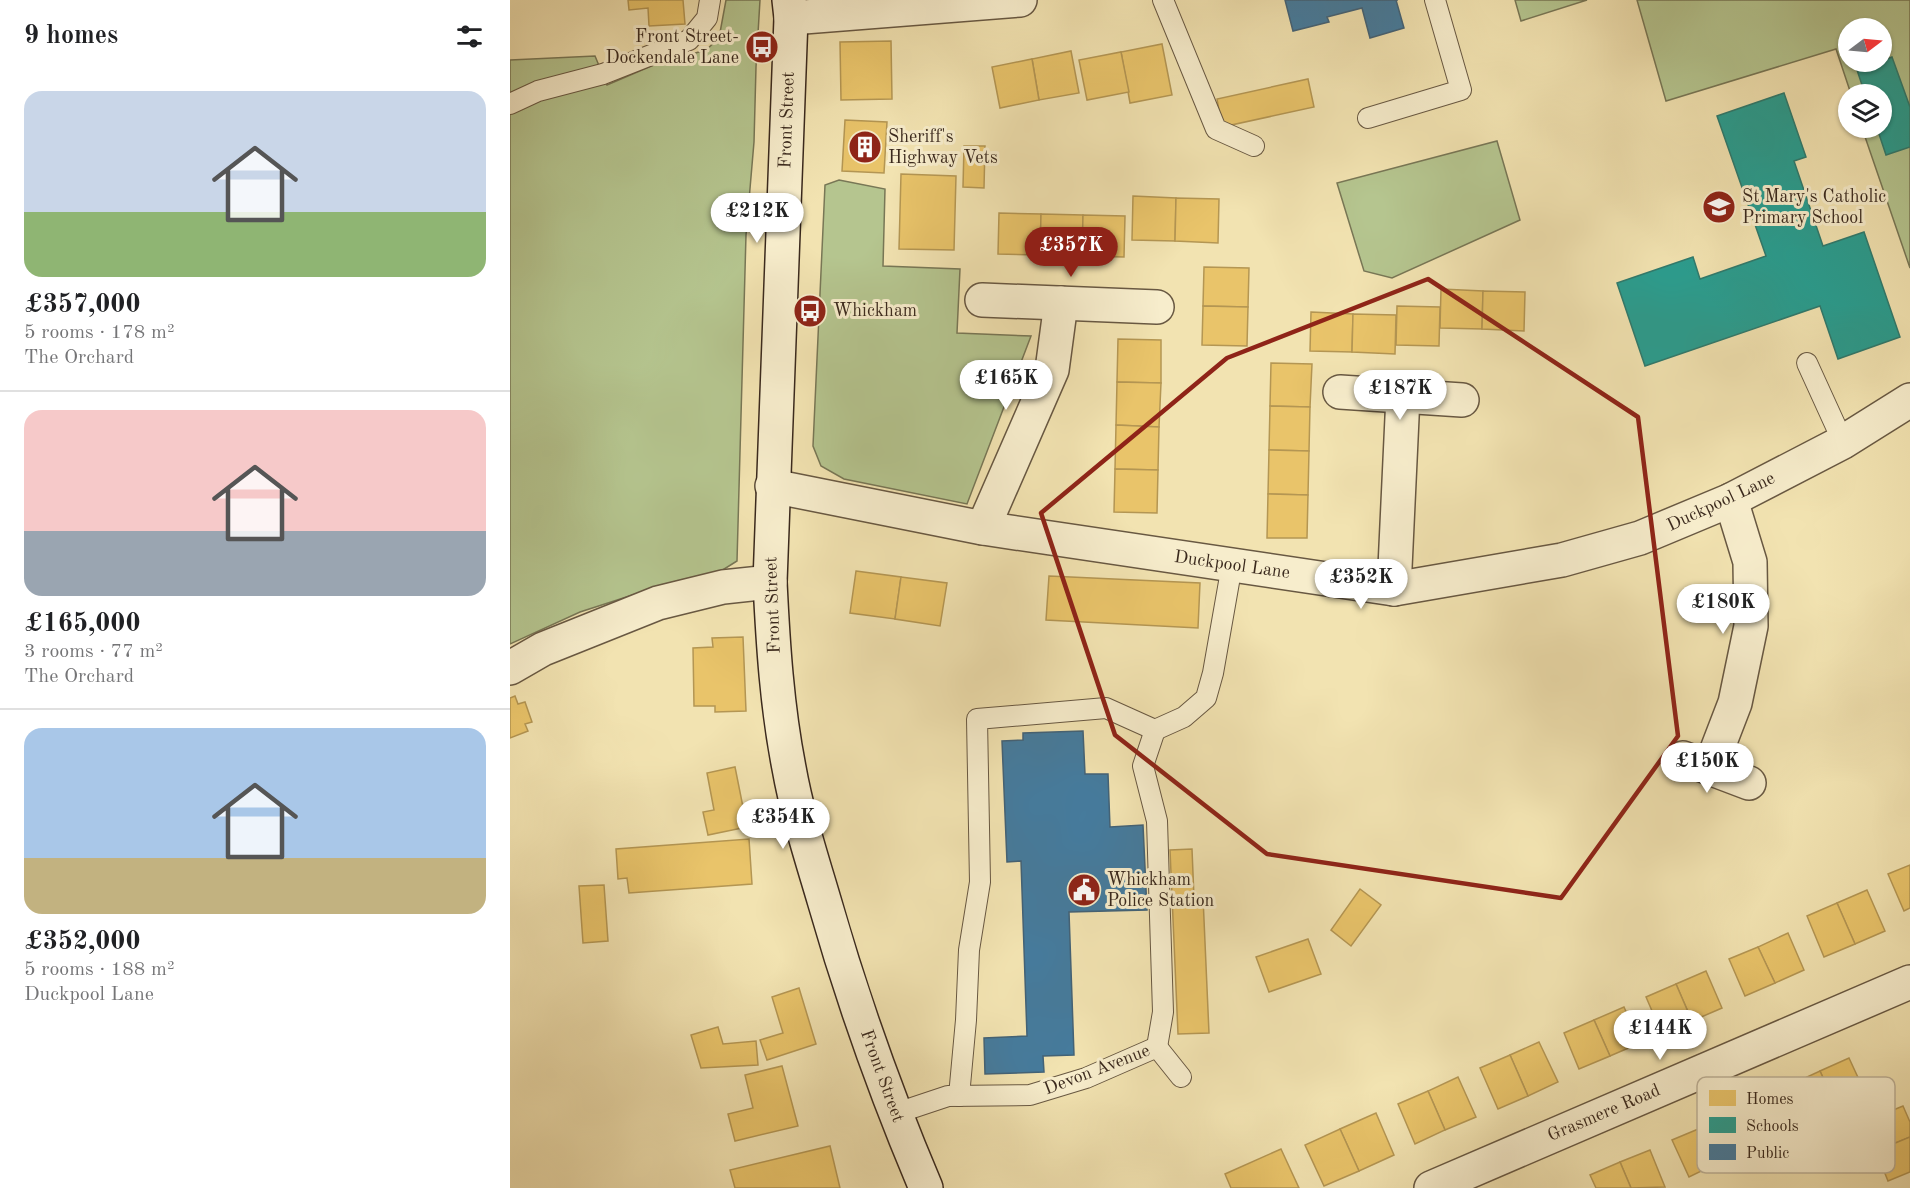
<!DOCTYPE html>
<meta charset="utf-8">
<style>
body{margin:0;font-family:"Old Standard TT",serif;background:#f6f6f6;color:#202124;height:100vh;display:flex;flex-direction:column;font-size:22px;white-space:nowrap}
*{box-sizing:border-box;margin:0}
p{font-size:20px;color:#757577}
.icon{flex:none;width:33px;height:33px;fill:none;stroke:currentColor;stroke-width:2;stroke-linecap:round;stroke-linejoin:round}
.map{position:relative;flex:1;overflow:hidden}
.panel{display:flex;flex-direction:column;background:#fff;width:510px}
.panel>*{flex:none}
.needle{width:39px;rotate:74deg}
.tools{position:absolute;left:1328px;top:18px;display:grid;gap:12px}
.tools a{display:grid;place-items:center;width:54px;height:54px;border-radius:50%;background:#fff;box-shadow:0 2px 4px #0004;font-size:30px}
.price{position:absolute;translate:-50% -51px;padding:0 14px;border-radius:21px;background:#fff;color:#222;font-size:20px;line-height:39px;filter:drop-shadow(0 2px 3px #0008)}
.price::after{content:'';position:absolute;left:50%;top:36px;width:18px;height:14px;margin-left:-9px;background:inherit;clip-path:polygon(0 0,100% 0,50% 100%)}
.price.selected{background:#8f2418;color:#fff}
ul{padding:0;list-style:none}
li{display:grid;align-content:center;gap:12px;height:318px;padding:0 24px}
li+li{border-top:2px solid #e0e0e0}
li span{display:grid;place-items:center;height:186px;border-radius:18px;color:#555}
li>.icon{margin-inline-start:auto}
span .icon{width:108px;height:108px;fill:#fffc;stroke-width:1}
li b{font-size:26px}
h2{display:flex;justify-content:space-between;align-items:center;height:72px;padding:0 24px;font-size:26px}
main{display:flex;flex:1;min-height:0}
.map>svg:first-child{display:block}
.green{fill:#b5c58f;stroke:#787756;stroke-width:1.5;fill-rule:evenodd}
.homes{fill:#e9c46a;stroke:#b49653;stroke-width:1.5}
.schools{fill:#2a9d8f;stroke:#2f7a6d;stroke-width:1.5}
.public{fill:#457b9d;stroke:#426277;stroke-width:1.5}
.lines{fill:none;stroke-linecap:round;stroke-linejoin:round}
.lane-casing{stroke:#685842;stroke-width:22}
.street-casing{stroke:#685842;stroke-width:36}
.secondary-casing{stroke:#3a291d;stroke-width:36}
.lane{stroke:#f7edcc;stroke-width:20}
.street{stroke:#f7edcc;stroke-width:33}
.secondary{stroke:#f7edcc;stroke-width:33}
.marked{fill:none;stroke:#8f2418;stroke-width:4.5;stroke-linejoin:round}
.labels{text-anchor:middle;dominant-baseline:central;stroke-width:6;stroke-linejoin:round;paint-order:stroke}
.poi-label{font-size:18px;fill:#3a291d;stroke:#f7edcc;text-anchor:start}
.street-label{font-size:18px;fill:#3a291d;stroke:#f7edcc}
.key{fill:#f7edcc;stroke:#beb298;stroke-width:1.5}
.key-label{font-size:16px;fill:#3a291d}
</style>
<main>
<section class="panel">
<h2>9 homes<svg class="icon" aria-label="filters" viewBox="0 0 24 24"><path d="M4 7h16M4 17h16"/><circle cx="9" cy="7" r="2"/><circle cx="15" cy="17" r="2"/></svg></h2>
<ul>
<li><span style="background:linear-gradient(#c9d6e8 65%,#8fb573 0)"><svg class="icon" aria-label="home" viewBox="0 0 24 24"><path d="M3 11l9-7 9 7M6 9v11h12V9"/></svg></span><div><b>£357,000</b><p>5 rooms · 178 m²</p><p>The Orchard</p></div></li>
<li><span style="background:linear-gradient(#f6c9c9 65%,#9aa5b1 0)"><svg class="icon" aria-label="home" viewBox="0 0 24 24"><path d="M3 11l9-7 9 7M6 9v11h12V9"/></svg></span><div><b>£165,000</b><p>3 rooms · 77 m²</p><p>The Orchard</p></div></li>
<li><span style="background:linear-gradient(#a9c7e8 70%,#c2b280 0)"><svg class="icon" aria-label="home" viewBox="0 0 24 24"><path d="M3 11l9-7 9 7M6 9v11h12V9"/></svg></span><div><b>£352,000</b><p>5 rooms · 188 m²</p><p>Duckpool Lane</p></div></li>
</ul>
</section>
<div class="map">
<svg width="1400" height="1188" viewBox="0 0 1400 1188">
<rect width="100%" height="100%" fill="#f2e3b1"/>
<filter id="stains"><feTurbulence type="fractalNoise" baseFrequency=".00333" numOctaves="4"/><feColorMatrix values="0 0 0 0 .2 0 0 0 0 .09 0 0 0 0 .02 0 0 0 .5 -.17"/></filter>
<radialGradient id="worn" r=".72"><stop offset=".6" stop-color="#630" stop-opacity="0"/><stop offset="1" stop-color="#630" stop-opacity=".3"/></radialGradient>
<g class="green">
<path d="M216,0H250L246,67L244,142L236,235L227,561L211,571L132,592L70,612L0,644V60L85,56L97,85L146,64L196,50L209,38Z"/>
<path d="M1005,0H1077L1011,21Z"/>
<path d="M1127,0H1400V268L1352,128H1371V94H1341L1326,49L1156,101ZM1338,28H1371V62H1338Z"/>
<path d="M987,141L1010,220L882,278L854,271L827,183Z"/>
<path d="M329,180L375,189L373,266L450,269L447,333L521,336L457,504L334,479L311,466L303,446L315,185Z"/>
</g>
<g class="homes">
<path d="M118,0H173L175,24L139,26L138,8L119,10Z"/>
<path d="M381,41L382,99L331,100L330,42Z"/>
<path d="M652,44L662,95L620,103L611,52Z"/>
<path d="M561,51L569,93L529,100L522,59Z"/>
<path d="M611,52L619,92L577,100L569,60Z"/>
<path d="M522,59L529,100L490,108L482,67Z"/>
<path d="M798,79L804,107L712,127L707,99Z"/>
<path d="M335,120L377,122L374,173L332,171Z"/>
<path d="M454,146H475L474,188L453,187Z"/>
<path d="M391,174L446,176L444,250L389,249Z"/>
<path d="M623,196L666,198L665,241L622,240Z"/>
<path d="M666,198L709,199L708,243L665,241Z"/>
<path d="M489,213L531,214L530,255L488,254Z"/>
<path d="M531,214L573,215L572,256L530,255Z"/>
<path d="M573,215L615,216L614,257L572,256Z"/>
<path d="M694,267L739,268L738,307L693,306Z"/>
<path d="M931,289L973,291L972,329L930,328Z"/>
<path d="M973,291L1015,292L1014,331L972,329Z"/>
<path d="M693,306L738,307L737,346L692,345Z"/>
<path d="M887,306L930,307L929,346L886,345Z"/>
<path d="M801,312L843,314L842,352L800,351Z"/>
<path d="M843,314L886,315L885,354L842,352Z"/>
<path d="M608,339L651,340V383L607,382Z"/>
<path d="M761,363L802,364L800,407L760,406Z"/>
<path d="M607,382L651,383L649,427L606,425Z"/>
<path d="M760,406L800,407L799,451L759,450Z"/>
<path d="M606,425L649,427L648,470L605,469Z"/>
<path d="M759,450L799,451L798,495L758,494Z"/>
<path d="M605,469L648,470L647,513L604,512Z"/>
<path d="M758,494L798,495L797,538H757Z"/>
<path d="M346,571L391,577L385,619L340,613Z"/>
<path d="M539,576L690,583L688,628L536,620Z"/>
<path d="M391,577L437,583L430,626L385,619Z"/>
<path d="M233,637L236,711L205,712V706H184L183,648L203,647L202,638Z"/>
<path d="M5,696L8,704L15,702L22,722L15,724L18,731L0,738V698Z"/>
<path d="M225,767L237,827L198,835L193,812L204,810L197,773Z"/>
<path d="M239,839L242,884L119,893L117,878L108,879L106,849Z"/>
<path d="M682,849L684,898L693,897L699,1033L668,1034L660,850Z"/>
<path d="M1400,865V908L1394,911L1378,874Z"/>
<path d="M94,885L98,941L73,943L69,886Z"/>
<path d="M850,889L871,905L841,946L821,930Z"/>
<path d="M1357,890L1375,931L1345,944L1327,903Z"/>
<path d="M1327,903L1345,944L1314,957L1297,916Z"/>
<path d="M1278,933L1294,970L1265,983L1248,947Z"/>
<path d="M798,939L811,974L759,992L746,957Z"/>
<path d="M1248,947L1265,983L1235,996L1219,959Z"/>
<path d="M1196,971L1212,1008L1182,1021L1166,984Z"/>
<path d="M1166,984L1182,1021L1152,1034L1136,997Z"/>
<path d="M289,988L306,1044L257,1060L250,1040L273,1033L262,997Z"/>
<path d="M1114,1007L1130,1043L1100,1056L1084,1020Z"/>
<path d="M1084,1020L1100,1056L1069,1069L1054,1033Z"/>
<path d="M208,1027L213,1044L246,1041L248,1065L191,1068L181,1035Z"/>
<path d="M1029,1042L1048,1082L1018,1096L1000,1055Z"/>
<path d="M1000,1055L1018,1096L988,1109L970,1068Z"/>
<path d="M1339,1058L1357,1097L1328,1111L1310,1071Z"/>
<path d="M272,1066L288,1126L225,1141L218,1114L243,1108L235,1075Z"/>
<path d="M1310,1071L1328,1111L1291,1128L1273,1088Z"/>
<path d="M948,1077L966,1117L935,1130L918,1091Z"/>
<path d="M918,1091L935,1130L905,1144L888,1104Z"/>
<path d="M1393,1106L1400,1122V1137L1366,1151L1354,1122Z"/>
<path d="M866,1113L884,1155L849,1171L830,1129Z"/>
<path d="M1193,1127L1208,1163L1179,1177L1162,1140Z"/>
<path d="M830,1129L849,1171L814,1186L795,1145Z"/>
<path d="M1400,1137V1172L1378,1181L1366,1151Z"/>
<path d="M320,1146L330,1188H225L220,1170Z"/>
<path d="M771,1149L789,1188H721L715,1174Z"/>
<path d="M1140,1150L1155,1187L1121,1188L1110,1162Z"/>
<path d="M1110,1162L1121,1188H1086L1080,1175Z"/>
</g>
<g class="schools">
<path d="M1382,57L1400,107V147L1376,155L1367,128H1371V94H1355L1347,70Z"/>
<path d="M1274,93L1296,157L1284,161L1313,246L1354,232L1390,337L1328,359L1310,306L1135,366L1107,283L1183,257L1190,279L1256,256L1207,116Z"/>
</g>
<g class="public">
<path d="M775,0H888H886L894,28L860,38L852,8L817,17L819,22L783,31Z"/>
<path d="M573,731L575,774H598L600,827L633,825L637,910L559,912L564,1055L533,1056L534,1072L475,1074L474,1038L517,1036L511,861L497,862L492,741L513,740V733Z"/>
</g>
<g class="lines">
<defs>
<g id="lane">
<path d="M653,0L706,129L744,146"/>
<path d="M0,104L28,91L93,74L179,40L197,18L200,0"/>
<path d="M858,118L951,90L925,0"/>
<path d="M1297,363L1333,442"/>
<path d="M645,730L633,766L647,821L653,1012L647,1047"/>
<path d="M449,1096L456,1020L459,950L470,882L467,719L596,708L645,730L674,717L696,698L703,673L722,565"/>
<path d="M384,1114L438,1096L520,1095L576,1078L647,1047L671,1077"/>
</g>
<g id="street">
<path d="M281,18L510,0"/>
<path d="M472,300L647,307"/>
<path d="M830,392L952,400"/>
<path d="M262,486L473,528L884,589L1052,560L1130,538L1221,500L1333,442L1400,400"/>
<path d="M473,528L542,370L551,303"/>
<path d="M884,589L893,396"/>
<path d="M0,668L33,649L148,603L213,587L260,582"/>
<path d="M1173,758L1239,783"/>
<path d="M1200,768L1225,703L1241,626L1240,562L1221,500"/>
<path d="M921,1188L1400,982"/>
</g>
<path id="secondary" d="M279,0L281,18L260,582C263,644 267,707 279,768C287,813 301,856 314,900C342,998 376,1094 416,1188"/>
</defs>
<use href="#lane" class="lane-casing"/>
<use href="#street" class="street-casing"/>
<use href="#secondary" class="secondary-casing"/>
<use href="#lane" class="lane"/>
<use href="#street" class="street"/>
<use href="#secondary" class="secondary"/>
</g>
<path class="marked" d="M918,279L1128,417L1168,736L1051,898L757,854L605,735L531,513L717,358Z"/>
<defs>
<symbol id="bus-disc" viewBox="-11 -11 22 22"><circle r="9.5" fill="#8f2418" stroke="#f7edcc"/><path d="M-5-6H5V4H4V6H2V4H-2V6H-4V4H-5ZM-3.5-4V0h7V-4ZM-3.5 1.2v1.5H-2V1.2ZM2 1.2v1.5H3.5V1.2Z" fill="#fff"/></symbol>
<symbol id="building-disc" viewBox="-11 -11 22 22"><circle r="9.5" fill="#8f2418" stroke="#f7edcc"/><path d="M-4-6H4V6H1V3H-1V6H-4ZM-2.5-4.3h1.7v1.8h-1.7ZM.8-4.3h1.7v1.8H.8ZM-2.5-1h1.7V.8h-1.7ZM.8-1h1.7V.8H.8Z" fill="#fff"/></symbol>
<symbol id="school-disc" viewBox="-11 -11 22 22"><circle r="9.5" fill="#8f2418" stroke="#f7edcc"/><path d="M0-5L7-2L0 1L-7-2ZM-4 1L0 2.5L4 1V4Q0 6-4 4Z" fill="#fff"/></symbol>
<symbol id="civic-disc" viewBox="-11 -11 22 22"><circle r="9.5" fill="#8f2418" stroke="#f7edcc"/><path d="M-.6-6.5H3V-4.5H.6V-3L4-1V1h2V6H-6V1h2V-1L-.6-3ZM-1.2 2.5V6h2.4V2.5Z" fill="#fff"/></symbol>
</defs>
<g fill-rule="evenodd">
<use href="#bus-disc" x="233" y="28" width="38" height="38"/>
<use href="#building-disc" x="336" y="128" width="38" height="38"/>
<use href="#school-disc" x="1190" y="188" width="38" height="38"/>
<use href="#bus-disc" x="281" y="292" width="38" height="38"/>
<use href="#civic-disc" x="555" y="871" width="38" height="38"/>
</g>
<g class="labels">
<g class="poi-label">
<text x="229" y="37" text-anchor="end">Front Street-<tspan x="229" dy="21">Dockendale Lane</tspan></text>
<text x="378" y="137">Sheriff's<tspan x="378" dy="21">Highway Vets</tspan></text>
<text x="1232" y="197">St Mary's Catholic<tspan x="1232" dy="21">Primary School</tspan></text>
<text x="323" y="311">Whickham</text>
<text x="597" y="880">Whickham<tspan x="597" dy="21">Police Station</tspan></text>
</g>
<g class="street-label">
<text transform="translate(277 120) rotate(-88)">Front Street</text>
<text transform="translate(1211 502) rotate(-25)">Duckpool Lane</text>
<text transform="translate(722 565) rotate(8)">Duckpool Lane</text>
<text transform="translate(263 605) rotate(-92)">Front Street</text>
<text transform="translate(587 1070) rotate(-21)">Devon Avenue</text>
<text transform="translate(372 1076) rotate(70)">Front Street</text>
<text transform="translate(1094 1113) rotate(-23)">Grasmere Road</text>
</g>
</g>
<rect x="1187" y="1077" width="198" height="96" rx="9" class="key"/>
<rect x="1199" y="1090" width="27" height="16" fill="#e9c46a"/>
<rect x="1199" y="1117" width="27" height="16" fill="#2a9d8f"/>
<rect x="1199" y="1144" width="27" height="16" fill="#457b9d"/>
<g class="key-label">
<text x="1236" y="1104">Homes</text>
<text x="1236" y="1131">Schools</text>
<text x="1236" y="1158">Public</text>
</g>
<rect width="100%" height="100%" filter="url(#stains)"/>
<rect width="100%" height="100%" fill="url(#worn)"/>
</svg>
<div class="tools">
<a><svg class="needle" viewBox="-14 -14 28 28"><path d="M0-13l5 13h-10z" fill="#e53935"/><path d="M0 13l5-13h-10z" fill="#757577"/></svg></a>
<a><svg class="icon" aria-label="layers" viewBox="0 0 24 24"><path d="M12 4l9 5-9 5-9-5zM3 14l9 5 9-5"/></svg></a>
</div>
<b class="price" style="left:247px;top:244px">£212K</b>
<b class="price selected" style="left:561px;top:278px">£357K</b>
<b class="price" style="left:496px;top:411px">£165K</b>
<b class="price" style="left:890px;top:421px">£187K</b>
<b class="price" style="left:851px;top:610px">£352K</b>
<b class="price" style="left:1213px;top:635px">£180K</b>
<b class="price" style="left:1197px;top:794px">£150K</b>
<b class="price" style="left:273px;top:850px">£354K</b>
<b class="price" style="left:1150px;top:1061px">£144K</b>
</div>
</main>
